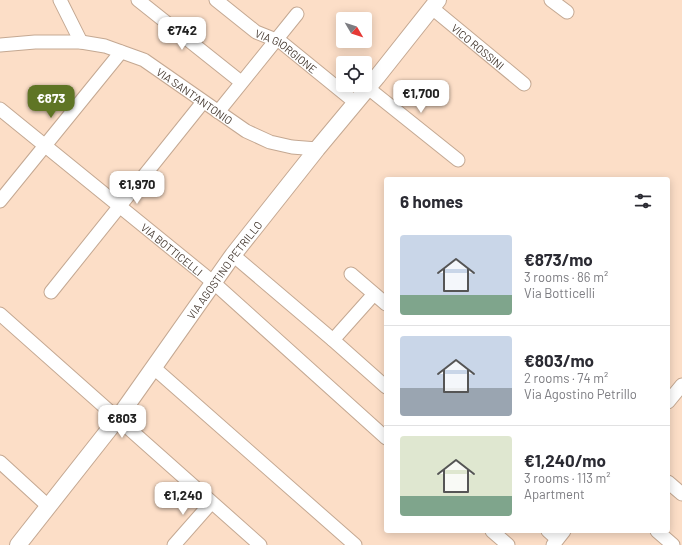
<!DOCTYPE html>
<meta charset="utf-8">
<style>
body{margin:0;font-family:Barlow,sans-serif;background:#f2f2f3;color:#2b2b33;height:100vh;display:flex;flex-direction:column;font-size:15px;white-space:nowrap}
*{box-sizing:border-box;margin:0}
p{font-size:13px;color:#7c7c81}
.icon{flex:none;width:22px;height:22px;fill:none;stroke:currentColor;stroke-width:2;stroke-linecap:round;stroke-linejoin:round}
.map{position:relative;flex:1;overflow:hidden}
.sheet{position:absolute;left:384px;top:177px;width:286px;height:356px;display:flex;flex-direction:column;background:#fff;border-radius:4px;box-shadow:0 2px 10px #0003}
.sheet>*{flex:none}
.needle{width:26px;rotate:129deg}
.buttons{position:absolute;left:336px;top:12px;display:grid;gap:8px}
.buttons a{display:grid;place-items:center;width:36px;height:36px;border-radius:4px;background:#fff;box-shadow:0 2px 10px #0003;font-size:20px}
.price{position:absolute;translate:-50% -34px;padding:0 9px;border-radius:8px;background:#fff;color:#222;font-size:13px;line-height:26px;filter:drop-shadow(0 1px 2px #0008)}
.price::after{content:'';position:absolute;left:50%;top:24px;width:12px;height:9px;margin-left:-6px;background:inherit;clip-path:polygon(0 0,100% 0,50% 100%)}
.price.selected{background:#5f7525;color:#fff}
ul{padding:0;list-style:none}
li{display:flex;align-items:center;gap:12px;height:100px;padding:0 16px}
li+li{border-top:1px solid #e1e1e2}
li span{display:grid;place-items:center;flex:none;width:112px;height:80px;border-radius:4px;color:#555}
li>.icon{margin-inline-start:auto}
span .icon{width:48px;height:48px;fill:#fffc;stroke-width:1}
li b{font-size:17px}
h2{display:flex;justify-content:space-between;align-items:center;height:48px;padding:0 16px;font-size:17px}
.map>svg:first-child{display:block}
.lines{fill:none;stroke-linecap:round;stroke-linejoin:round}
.minor-casing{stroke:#c4a892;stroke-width:15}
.tertiary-casing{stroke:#c4a892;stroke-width:18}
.minor{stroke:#fff;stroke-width:13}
.tertiary{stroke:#fff;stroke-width:16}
.labels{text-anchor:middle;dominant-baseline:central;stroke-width:4;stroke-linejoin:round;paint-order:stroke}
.street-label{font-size:11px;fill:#453930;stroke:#fff}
</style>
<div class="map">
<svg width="682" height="545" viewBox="0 0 682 545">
<rect width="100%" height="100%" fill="#fcdec7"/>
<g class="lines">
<defs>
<g id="minor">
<path d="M60,0L81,42"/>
<path d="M138,0L241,82"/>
<path id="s1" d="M216,0L256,32L281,42L356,103"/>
<path d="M551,0L567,12"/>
<path id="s2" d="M432,8L524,84"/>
<path id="s3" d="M0,45L35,42H81L105,46L144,60L246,131L270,142L292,147L317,149"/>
<path d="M368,88L458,160"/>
<path id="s4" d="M0,109L214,283L386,438"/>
<path d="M218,112L297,14"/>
<path d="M0,201L121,52"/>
<path d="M233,255L333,340L386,387"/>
<path d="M351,274L386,304"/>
<path d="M51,292L203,102"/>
<path d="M0,314L260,545"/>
<path d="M333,340L374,294"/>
<path d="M153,367L355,545"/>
<path d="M668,402L682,385"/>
<path d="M0,462L48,506"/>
<path d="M668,482L682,494"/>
<path d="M492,531L508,545"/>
<path d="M548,531L557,539"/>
<path d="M657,531L673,545"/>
<path d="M174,545L211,503"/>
<path d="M553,545L564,531"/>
</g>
<g id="tertiary">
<path id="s5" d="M18,545L118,418L233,255L317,149L377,77L438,0"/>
</g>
</defs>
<use href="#minor" class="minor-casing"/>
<use href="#tertiary" class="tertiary-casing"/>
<use href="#minor" class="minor"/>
<use href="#tertiary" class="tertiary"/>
</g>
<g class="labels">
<g class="street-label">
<text stroke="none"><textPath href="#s2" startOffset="60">VICO ROSSINI</textPath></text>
<text stroke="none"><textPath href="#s1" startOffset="87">VIA GIORGIONE</textPath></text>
<text stroke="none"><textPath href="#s3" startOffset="209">VIA SANT'ANTONIO</textPath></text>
<text stroke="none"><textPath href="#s4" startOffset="222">VIA BOTTICELLI</textPath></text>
<text stroke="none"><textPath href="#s5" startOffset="344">VIA AGOSTINO PETRILLO</textPath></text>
</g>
</g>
</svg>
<div class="buttons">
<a><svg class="needle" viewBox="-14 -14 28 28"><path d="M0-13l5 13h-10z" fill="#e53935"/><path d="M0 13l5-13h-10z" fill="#7c7c81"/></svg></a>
<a><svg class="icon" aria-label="locate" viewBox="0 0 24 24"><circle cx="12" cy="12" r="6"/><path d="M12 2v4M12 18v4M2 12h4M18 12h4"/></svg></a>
</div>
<b class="price" style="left:182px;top:51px">€742</b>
<b class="price" style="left:421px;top:114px">€1,700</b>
<b class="price selected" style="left:51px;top:119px">€873</b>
<b class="price" style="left:137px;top:205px">€1,970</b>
<b class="price" style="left:122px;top:439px">€803</b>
<b class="price" style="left:183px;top:516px">€1,240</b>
<section class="sheet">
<h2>6 homes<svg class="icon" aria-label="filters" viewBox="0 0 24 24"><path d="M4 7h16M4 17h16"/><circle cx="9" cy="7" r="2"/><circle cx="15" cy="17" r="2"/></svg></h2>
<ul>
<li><span style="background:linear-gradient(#c9d6e8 75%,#7fa58c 0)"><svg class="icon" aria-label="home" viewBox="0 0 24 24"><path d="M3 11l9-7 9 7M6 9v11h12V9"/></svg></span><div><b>€873/mo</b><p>3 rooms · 86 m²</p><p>Via Botticelli</p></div></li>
<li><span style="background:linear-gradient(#c9d6e8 65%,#9aa5b1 0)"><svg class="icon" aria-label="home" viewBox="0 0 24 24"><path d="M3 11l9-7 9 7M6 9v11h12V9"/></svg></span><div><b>€803/mo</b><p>2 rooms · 74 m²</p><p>Via Agostino Petrillo</p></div></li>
<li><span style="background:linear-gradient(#dfe7d0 75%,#7fa58c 0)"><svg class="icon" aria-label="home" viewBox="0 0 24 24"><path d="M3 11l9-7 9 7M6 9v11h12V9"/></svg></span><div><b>€1,240/mo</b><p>3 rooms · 113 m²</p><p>Apartment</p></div></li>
</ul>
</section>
</div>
